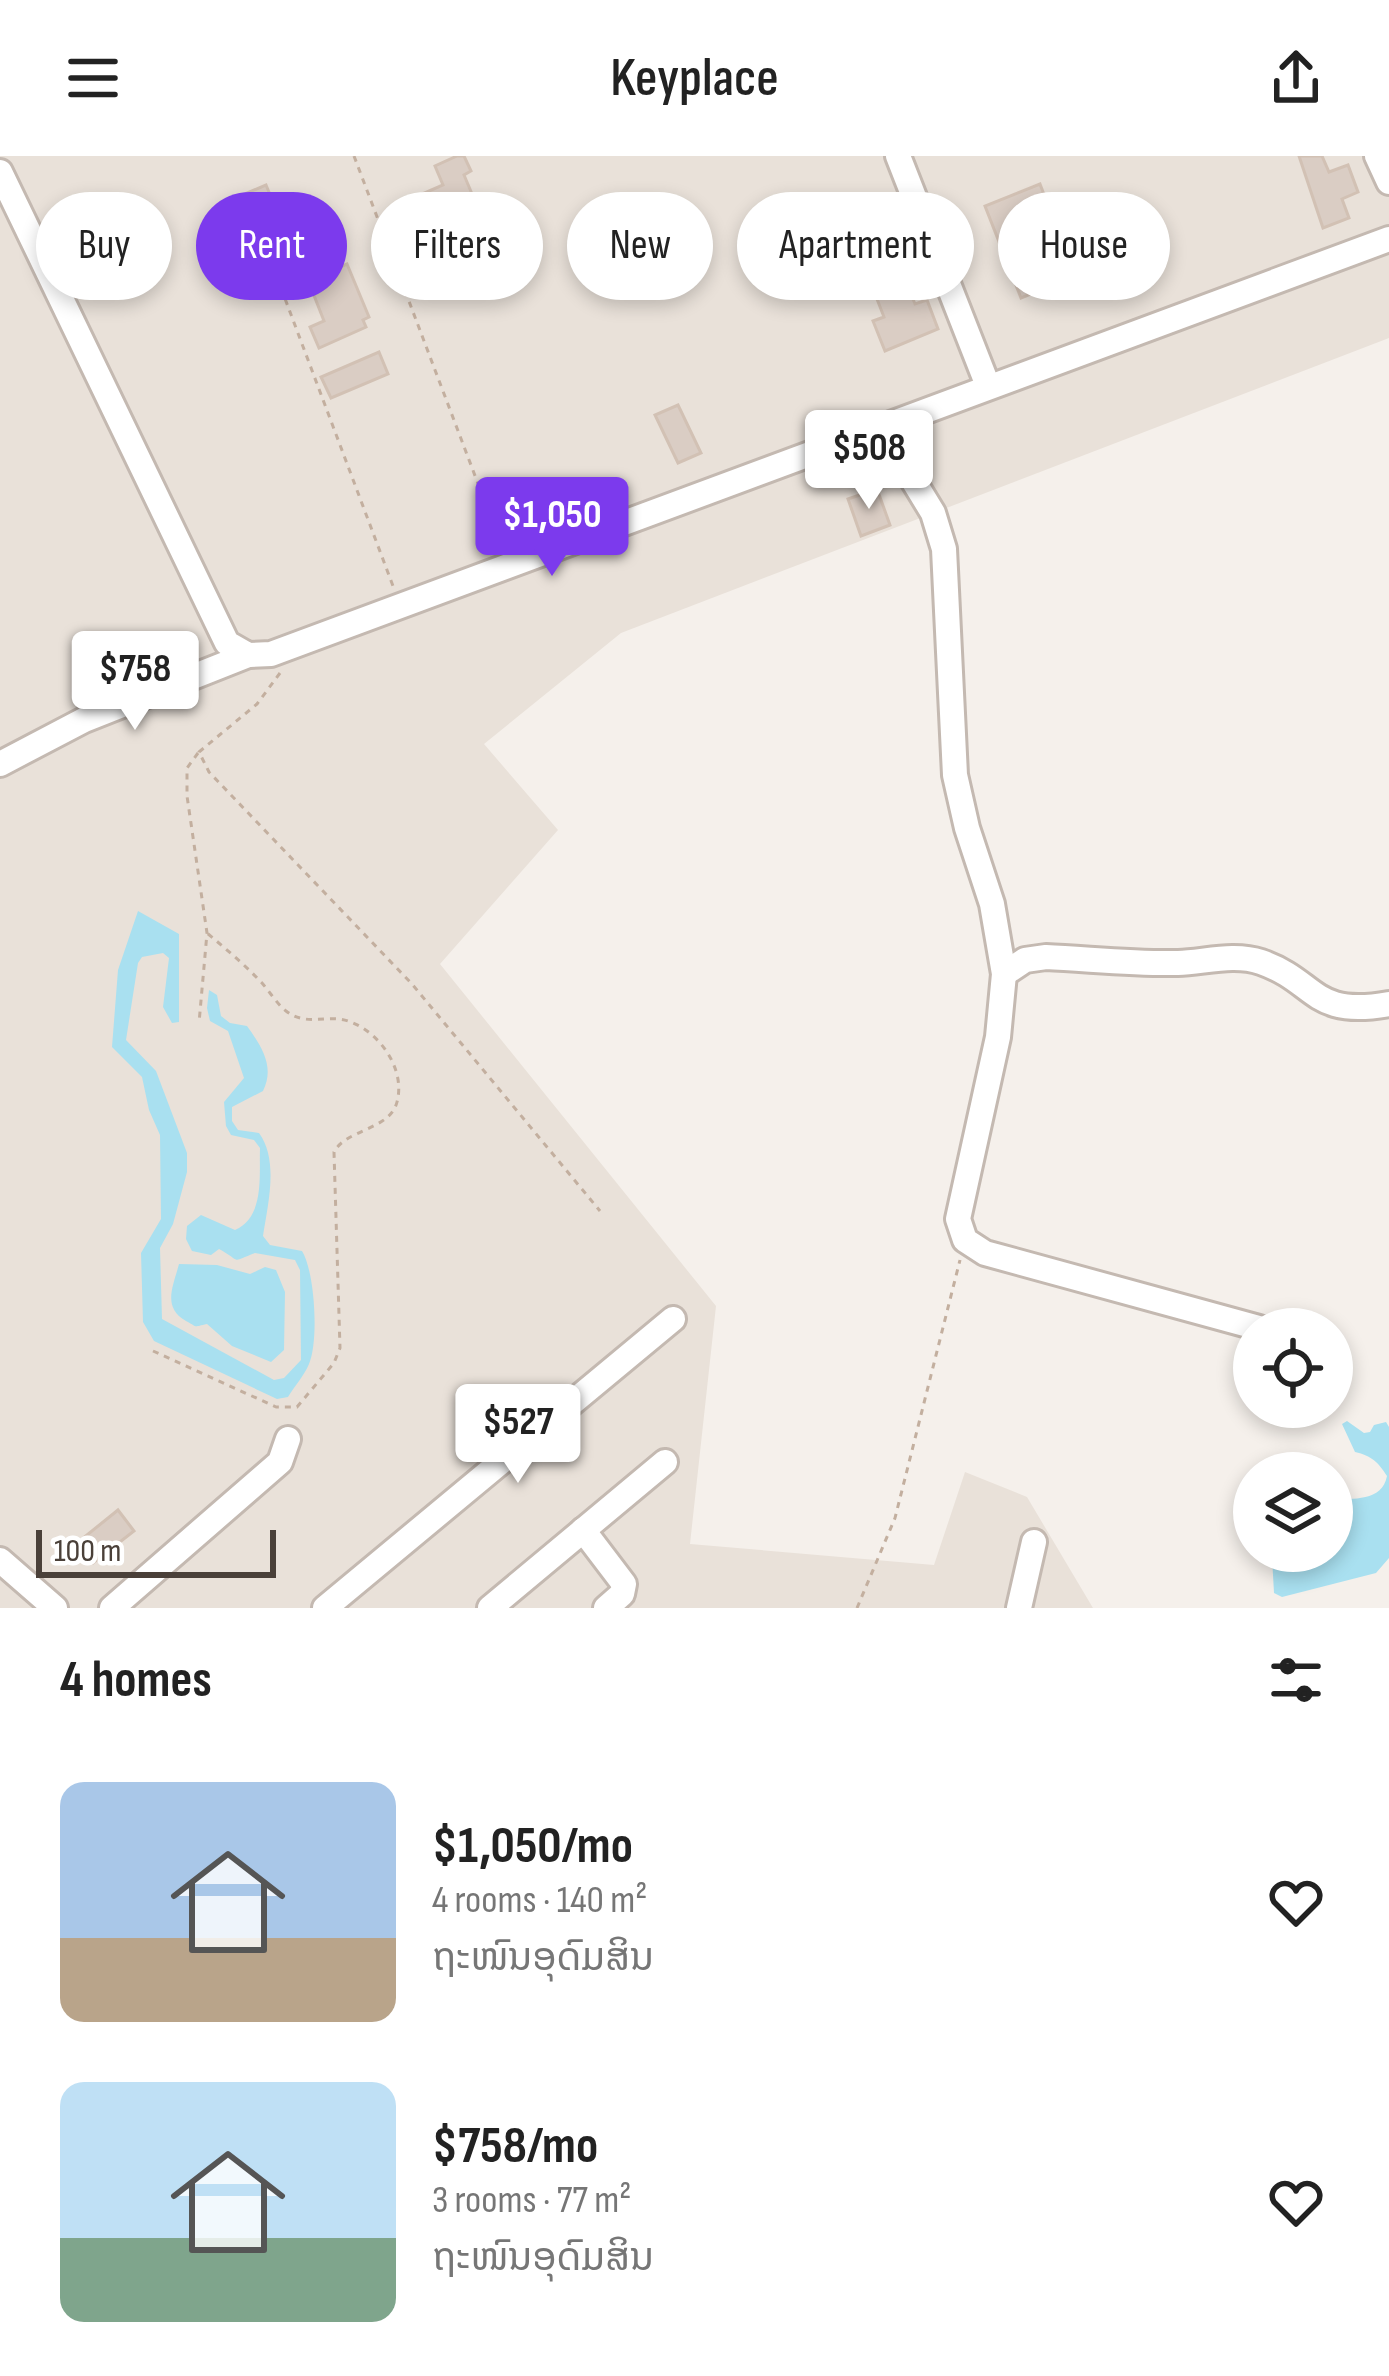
<!DOCTYPE html>
<meta charset="utf-8">
<style>
body{margin:0;font-family:"Sofia Sans Condensed","Noto Sans Lao",sans-serif;background:#f2f2f2;color:#222;height:100vh;display:flex;flex-direction:column;font-size:45px;white-space:nowrap}
*{box-sizing:border-box;margin:0}
p{font-size:39px;color:#767676}
.icon{flex:none;width:66px;height:66px;fill:none;stroke:currentColor;stroke-width:2;stroke-linecap:round;stroke-linejoin:round}
.map{position:relative;height:1452px;overflow:hidden}
.panel{display:flex;flex-direction:column;background:#fff;flex:1}
.panel>*{flex:none}
.top-card{position:absolute;left:36px;top:36px;width:1317px;height:108px;display:flex;gap:24px}
.fabs{position:absolute;left:1233px;top:1152px;display:grid;gap:24px}
.fabs a{display:grid;place-items:center;width:120px;height:120px;border-radius:50%;background:#fff;box-shadow:0 6px 18px #0003;font-size:60px}
.scale{position:absolute;left:36px;bottom:30px;width:240px;box-sizing:border-box;padding-left:12px;border:6px solid #4a4039;border-top:0;font-size:33px;line-height:42px;white-space:nowrap;color:#4a4039;-webkit-text-stroke:9px #fff;paint-order:stroke}
.price{position:absolute;translate:-50% -102px;padding:0 27px;border-radius:12px;background:#fff;color:#222;font-size:39px;line-height:78px;filter:drop-shadow(0 3px 6px #0008)}
.price::after{content:'';position:absolute;left:50%;top:72px;width:36px;height:27px;margin-left:-18px;background:inherit;clip-path:polygon(0 0,100% 0,50% 100%)}
.price.selected{background:#7c3aed;color:#fff}
ul{padding:0;list-style:none}
li{display:flex;align-items:center;gap:36px;height:300px;padding:0 60px}
li span{display:grid;place-items:center;flex:none;width:336px;height:240px;border-radius:24px;color:#555}
li>.icon{margin-inline-start:auto}
span .icon{width:144px;height:144px;fill:#fffc;stroke-width:1}
li b{font-size:51px}
h2{display:flex;justify-content:space-between;align-items:center;height:144px;padding:0 60px;font-size:51px}
.tag{padding:0 42px;border-radius:54px;background:#fff;box-shadow:0 6px 18px #0003;font-size:42px;line-height:108px}
.tag.selected{background:#7c3aed;color:#fff}
header{display:flex;justify-content:space-between;align-items:center;height:156px;padding:0 60px;background:#fff;font-size:54px;font-weight:600}
.map>svg:first-child{display:block}
.residential{fill:#e9e1d9}
.water{fill:#a9e0f0}
.building{fill:#dacdc4;stroke:#d2c1b4;stroke-width:3}
.lines{fill:none;stroke-linecap:round;stroke-linejoin:round}
.minor-casing{stroke:#c4b9b1;stroke-width:30}
.path{stroke:#c3af9f;stroke-width:3;stroke-dasharray:6 6;stroke-linecap:butt}
.minor{stroke:#fff;stroke-width:24}
</style>
<header><svg class="icon" aria-label="menu" viewBox="0 0 24 24"><path d="M4 6h16M4 12h16M4 18h16"/></svg>Keyplace<svg class="icon" aria-label="share" viewBox="0 0 24 24"><path d="M12 15V3M7 8l5-5 5 5M5 13v7h14v-7"/></svg></header>
<div class="map">
<svg width="1389" height="1452" viewBox="0 0 1389 1452">
<rect width="100%" height="100%" fill="#f5f0eb"/>
<path class="residential" d="M0,0H1389V182L621,477L484,588L558,674L440,808L716,1150L690,1388L934,1409L965,1316L1027,1341L1093,1452H0Z"/>
<g class="water">
<path d="M138,755L179,778V866L172,867L163,851L169,802L163,797L142,801L138,807L126,884L156,915L187,997V1016L173,1068L160,1092L162,1163L274,1224L284,1222L301,1204L300,1114L295,1104L255,1097C229,1107 243,1106 219,1093L211,1099L192,1095L186,1083L187,1070L201,1059L235,1074C265,1061 259,1019 260,992L254,984L231,979L226,970L224,946L244,922L228,875L210,865L207,852L209,834L217,839L221,860L230,867L247,870C262,891 275,911 263,935L232,951V965L238,974L259,977C279,1004 268,1048 263,1080L270,1089L302,1095C315,1116 319,1185 309,1208C304,1220 294,1231 288,1241L277,1243L154,1185L143,1166L141,1097L161,1063L160,979L149,954L142,921L112,891L118,814Z"/>
<path d="M179,1108L217,1109L250,1118L265,1111L276,1114L285,1136L284,1194L271,1206L232,1190L207,1168C192,1171 199,1172 186,1165C162,1151 173,1131 179,1108Z"/>
<path d="M1347,1265L1364,1277L1370,1276L1374,1269L1386,1266L1389,1271V1402L1376,1417L1282,1441L1274,1437L1272,1401L1267,1395H1332V1344C1353,1342 1382,1346 1387,1320C1378,1306 1372,1300 1355,1296L1342,1268Z"/>
</g>
<g class="building">
<path d="M457,0H464L471,15L464,19L472,38L430,56L422,38L443,29L435,10Z"/>
<path d="M1299,0H1322L1329,16L1348,9L1358,36L1342,43L1349,62L1323,72Z"/>
<path d="M1040,28L1075,120L1021,142L985,50Z"/>
<path d="M266,29L281,65L262,73L247,37Z"/>
<path d="M875,97L879,105L895,99L915,148L927,144L938,173L885,195L873,165L884,161L861,102Z"/>
<path d="M347,108L369,161L363,164L366,171L319,192L310,171L324,165L308,124Z"/>
<path d="M379,196L388,218L331,242L321,221Z"/>
<path d="M678,249L701,297L678,307L655,259Z"/>
<path d="M877,333L890,369L861,380L848,343Z"/>
<path d="M118,1354L134,1375L93,1407L77,1387Z"/>
</g>
<g class="lines">
<defs>
<g id="minor">
<path d="M898,0L988,230"/>
<path d="M1377,0L1389,26"/>
<path d="M0,16L227,487L248,499L271,498L1389,83"/>
<path d="M880,270L933,357L944,393L955,619L967,672L992,748L1004,818L998,881L958,1063L965,1084L985,1097L1259,1172"/>
<path d="M0,608L84,564L248,499"/>
<path d="M1004,818L1025,804L1046,801C1090,803 1134,808 1178,807C1205,806 1234,797 1261,806C1318,826 1311,862 1389,848"/>
<path d="M583,1374L624,1428L622,1438L606,1452"/>
<path d="M0,1404L55,1452"/>
<path d="M112,1452L280,1306L288,1283"/>
<path d="M325,1452L673,1163"/>
<path d="M490,1452L665,1306"/>
<path d="M1019,1452L1034,1386"/>
</g>
</defs>
<use href="#minor" class="minor-casing"/>
<g class="path">
<path d="M354,0L502,391"/>
<path d="M281,132L393,430"/>
<path d="M280,517L257,548L199,596L209,616L412,828L600,1055"/>
<path d="M198,597L187,612V640L207,777L199,867"/>
<path d="M153,1195L276,1251H297L334,1207L340,1192L334,996C346,973 390,974 397,946C406,913 379,875 348,865C327,858 306,871 286,855C277,848 270,836 262,827C245,809 226,793 207,777"/>
<path d="M857,1452L895,1362L960,1104"/>
</g>
<use href="#minor" class="minor"/>
</g>
</svg>
<div class="fabs">
<a><svg class="icon" aria-label="locate" viewBox="0 0 24 24"><circle cx="12" cy="12" r="6"/><path d="M12 2v4M12 18v4M2 12h4M18 12h4"/></svg></a>
<a><svg class="icon" aria-label="layers" viewBox="0 0 24 24"><path d="M12 4l9 5-9 5-9-5zM3 14l9 5 9-5"/></svg></a>
</div>
<div class="scale">100 m</div>
<b class="price" style="left:869px;top:356px">$508</b>
<b class="price selected" style="left:552px;top:423px">$1,050</b>
<b class="price" style="left:135px;top:577px">$758</b>
<b class="price" style="left:518px;top:1330px">$527</b>
<div class="top-card">
<a class="tag">Buy</a>
<a class="tag selected">Rent</a>
<a class="tag">Filters</a>
<a class="tag">New</a>
<a class="tag">Apartment</a>
<a class="tag">House</a>
</div>
</div>
<section class="panel">
<h2>4 homes<svg class="icon" aria-label="filters" viewBox="0 0 24 24"><path d="M4 7h16M4 17h16"/><circle cx="9" cy="7" r="2"/><circle cx="15" cy="17" r="2"/></svg></h2>
<ul>
<li><span style="background:linear-gradient(#a9c7e8 65%,#b9a48a 0)"><svg class="icon" aria-label="home" viewBox="0 0 24 24"><path d="M3 11l9-7 9 7M6 9v11h12V9"/></svg></span><div><b>$1,050/mo</b><p>4 rooms · 140 m²</p><p>ຖະໜົນອຸດົມສິນ</p></div><svg class="icon" aria-label="heart" viewBox="0 0 24 24"><path d="M12 20l-8-8c-3-5 5-10 8-4 3-6 11-1 8 4z"/></svg></li>
<li><span style="background:linear-gradient(#bfe0f5 65%,#7fa58c 0)"><svg class="icon" aria-label="home" viewBox="0 0 24 24"><path d="M3 11l9-7 9 7M6 9v11h12V9"/></svg></span><div><b>$758/mo</b><p>3 rooms · 77 m²</p><p>ຖະໜົນອຸດົມສິນ</p></div><svg class="icon" aria-label="heart" viewBox="0 0 24 24"><path d="M12 20l-8-8c-3-5 5-10 8-4 3-6 11-1 8 4z"/></svg></li>
</ul>
</section>
